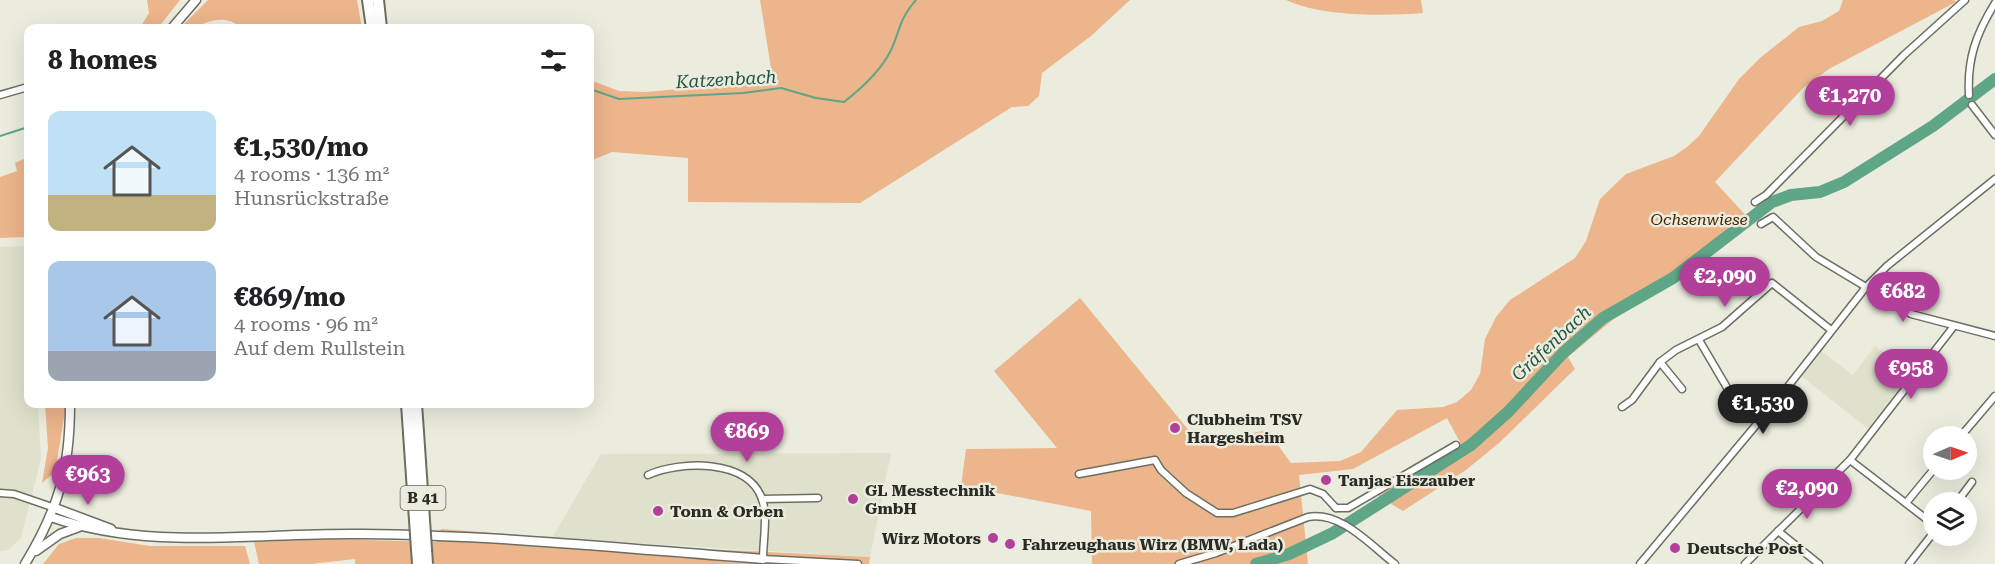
<!DOCTYPE html>
<meta charset="utf-8">
<style>
body{margin:0;font-family:"Roboto Serif",serif;background:#f2f2f2;color:#202124;height:100vh;display:flex;flex-direction:column;font-size:22px;white-space:nowrap}
*{box-sizing:border-box;margin:0}
p{font-size:20px;color:#757577}
.icon{flex:none;width:33px;height:33px;fill:none;stroke:currentColor;stroke-width:2;stroke-linecap:round;stroke-linejoin:round}
.map{position:relative;flex:1;overflow:hidden}
.panel{position:absolute;left:24px;top:24px;width:570px;height:384px;display:flex;flex-direction:column;background:#fff;border-radius:12px;box-shadow:0 6px 24px #0002}
.panel>*{flex:none}
.needle{width:39px;rotate:88deg}
.buttons{position:absolute;left:1923px;top:426px;display:grid;gap:12px}
.buttons a{display:grid;place-items:center;width:54px;height:54px;border-radius:50%;background:#fff;box-shadow:0 6px 24px #0002;font-size:30px}
.price{position:absolute;translate:-50% -51px;padding:0 14px;border-radius:21px;background:#b23f99;color:#fff;font-size:20px;line-height:39px;filter:drop-shadow(0 2px 3px #0008)}
.price::after{content:'';position:absolute;left:50%;top:36px;width:18px;height:14px;margin-left:-9px;background:inherit;clip-path:polygon(0 0,100% 0,50% 100%)}
.price.on{background:#222;color:#fff}
ul{padding:0;list-style:none}
li{display:flex;align-items:center;gap:18px;height:150px;padding:0 24px}
li span{display:grid;place-items:center;flex:none;width:168px;height:120px;border-radius:12px;color:#555}
li>.icon{margin-inline-start:auto}
span .icon{width:72px;height:72px;fill:#fffc;stroke-width:1}
li b{font-size:26px}
h2{display:flex;justify-content:space-between;align-items:center;height:72px;padding:0 24px;font-size:26px}
.map>svg:first-child{display:block}
.built{fill:#dfe1cc}
.green{fill:#ecb58b}
.lines{fill:none;stroke-linecap:round;stroke-linejoin:round}
.stream{stroke:#5fa688;stroke-width:2}
.river{stroke:#5fa688;stroke-width:12}
.street-casing{stroke:#6d6e62;stroke-width:9}
.secondary-casing{stroke:#6d6e62;stroke-width:11}
.highway-casing{stroke:#6d6e62;stroke-width:14}
.street{stroke:#fff;stroke-width:6}
.secondary{stroke:#fff;stroke-width:8}
.highway{stroke:#fff;stroke-width:10}
.highway-bridge-casing{stroke:#6d6e62;stroke-width:14;stroke-linecap:butt}
.highway-bridge{stroke:#fff;stroke-width:10}
.poi-dot{fill:#b23f99;stroke:#ebecde;stroke-width:2}
.labels{text-anchor:middle;dominant-baseline:central;stroke-width:5;stroke-linejoin:round;paint-order:stroke}
.shield{fill:#ebecde;stroke:#65655d;stroke-width:1.5}
.shield-label{font-size:15px;font-weight:bold;fill:#2b2b26}
.park-label{font-size:16px;font-style:italic;fill:#492504;stroke:#ebecde}
.poi-label{font-size:16px;font-weight:bold;fill:#2b2b26;stroke:#ebecde;text-anchor:start}
.water-label{font-size:18px;font-style:italic;fill:#205742;stroke:#ebecde}
</style>
<div class="map">
<svg width="1995" height="564" viewBox="0 0 1995 564">
<rect width="100%" height="100%" fill="#ebecde"/>
<g class="built">
<path d="M27,246L28,404H38L41,459L21,538L8,550L0,551V247Z"/>
<path d="M1875,346L1913,376L1871,431L1800,375L1820,350L1853,375Z"/>
<path d="M891,453L870,557L552,538L601,454Z"/>
</g>
<g class="green">
<path d="M147,0H180L158,28H140L149,13Z"/>
<path d="M208,0H357L362,28H241C220,9 203,29 180,28Z"/>
<path d="M760,0H1130L1091,36L1042,73L1039,96L1028,106L1012,107L860,203L688,202V158L612,152L590,161V80L619,91L646,92L773,80Z"/>
<path d="M1286,0H1421L1423,13C1383,16 1323,17 1286,0Z"/>
<path d="M1843,0H1954L1956,2L1829,69L1804,87L1715,182L1751,221L1675,283L1622,312L1568,357L1575,369L1499,443L1466,470L1403,511L1378,496L1462,446L1447,418L1353,469L1299,475L1308,564H1092L1091,511L961,486L966,449L1057,448L994,371L1080,298L1200,444L1267,430L1291,463L1340,461L1361,452L1397,410L1443,407L1457,402L1471,390L1480,374L1485,339L1496,317L1510,300L1575,258L1586,241L1600,199L1626,174L1674,156L1687,147L1699,136L1739,79L1760,58L1799,27L1822,21L1839,11Z"/>
<path d="M28,157V237L0,238V177L17,171L15,163Z"/>
<path d="M45,404H65V412L55,472L42,483L48,448Z"/>
<path d="M441,529L686,548L870,557L869,564H355V559L311,564H259L254,542L329,539L437,542Z"/>
<path d="M76,538H99L150,546H245L250,564H43L59,544Z"/>
</g>
<g class="lines">
<g class="stream">
<path d="M590,89L619,99L743,93L781,88L816,98L844,102C862,88 881,71 891,50C901,28 899,19 916,0"/>
<path d="M0,136L28,127"/>
</g>
<path class="river" d="M1256,564L1289,554L1333,533L1471,445L1508,412L1563,353L1603,318L1673,278L1772,202L1791,195L1820,192L1844,182L1933,126L1995,79"/>
<defs>
<g id="street">
<path d="M0,95L28,87"/>
<path d="M1969,95C1967,59 1976,34 1995,3"/>
<path d="M1972,105L1995,135"/>
<path d="M1755,202L1766,195L1904,55L1965,0"/>
<path d="M1761,224L1773,217L1816,257L1911,314L1995,336"/>
<path d="M1699,340L1729,391"/>
<path d="M1660,362L1682,389"/>
<path d="M1622,407L1632,400L1660,362L1676,350L1722,327L1772,283L1831,330"/>
<path d="M1961,436L1995,396"/>
<path d="M1850,460L1934,525"/>
<path d="M1079,474L1155,460L1161,470L1186,493L1217,513H1233L1310,489L1323,494L1336,508"/>
<path d="M648,475C679,461 748,458 762,499C768,516 763,541 763,559L858,564"/>
<path d="M0,493L14,494L55,508"/>
<path d="M762,499L818,498"/>
<path d="M1957,502L1972,482"/>
<path d="M1906,503L1934,469"/>
<path d="M1336,508H1348L1456,445"/>
<path d="M1778,531L1819,564"/>
<path d="M1179,564L1216,553L1308,517C1341,511 1370,545 1395,564"/>
<path d="M1640,564L1782,394L1866,287L1887,266L1995,179"/>
<path d="M1745,564L1850,460L1954,326"/>
<path d="M1909,564L1934,532"/>
</g>
<g id="secondary">
<path d="M172,28L196,0"/>
<path d="M55,508L111,529"/>
<path d="M51,517C151,552 259,532 363,534C496,535 630,549 763,559"/>
<path d="M36,551L60,534L79,527"/>
<path d="M25,564C59,508 70,468 70,404"/>
</g>
<g id="highway">
<path d="M368,0L372,28"/>
<path d="M378,0L381,28"/>
<path d="M407,404L409,433"/>
<path d="M416,404L418,432"/>
</g>
</defs>
<use href="#street" class="street-casing"/>
<use href="#secondary" class="secondary-casing"/>
<use href="#highway" class="highway-casing"/>
<use href="#street" class="street"/>
<use href="#secondary" class="secondary"/>
<use href="#highway" class="highway"/>
<defs>
<g id="highway-bridge">
<path d="M418,432L427,564"/>
<path d="M409,433L418,564"/>
</g>
</defs>
<use href="#highway-bridge" class="highway-bridge-casing"/>
<use href="#highway-bridge" class="highway-bridge"/>
</g>
<g class="poi-dot">
<circle cx="1175" cy="428" r="6"/>
<circle cx="1326" cy="480" r="6"/>
<circle cx="853" cy="499" r="6"/>
<circle cx="658" cy="511" r="6"/>
<circle cx="993" cy="538" r="6"/>
<circle cx="1010" cy="544" r="6"/>
<circle cx="1675" cy="548" r="6"/>
</g>
<g class="labels">
<rect class="shield" x="400.5" y="486" width="45" height="24" rx="4.5"/>
<g class="shield-label">
<text x="423" y="498">B 41</text>
</g>
<g class="park-label">
<text x="1699" y="219">Ochsenwiese</text>
</g>
<g class="poi-label">
<text x="1187" y="419">Clubheim TSV<tspan x="1187" dy="18">Hargesheim</tspan></text>
<text x="1338" y="480">Tanjas Eiszauber</text>
<text x="865" y="490">GL Messtechnik<tspan x="865" dy="18">GmbH</tspan></text>
<text x="670" y="511">Tonn &amp; Orben</text>
<text x="981" y="538" text-anchor="end">Wirz Motors</text>
<text x="1022" y="544">Fahrzeughaus Wirz (BMW, Lada)</text>
<text x="1687" y="548">Deutsche Post</text>
</g>
<g class="water-label">
<text transform="translate(726 79) rotate(-3)">Katzenbach</text>
<text transform="translate(1551 343) rotate(-43)">Gräfenbach</text>
</g>
</g>
</svg>
<div class="buttons">
<a><svg class="needle" viewBox="-14 -14 28 28"><path d="M0-13l5 13h-10z" fill="#e53935"/><path d="M0 13l5-13h-10z" fill="#757577"/></svg></a>
<a><svg class="icon" aria-label="layers" viewBox="0 0 24 24"><path d="M12 4l9 5-9 5-9-5zM3 14l9 5 9-5"/></svg></a>
</div>
<b class="price" style="left:1850px;top:127px">€1,270</b>
<b class="price" style="left:1725px;top:308px">€2,090</b>
<b class="price" style="left:1903px;top:323px">€682</b>
<b class="price" style="left:1911px;top:400px">€958</b>
<b class="price on" style="left:1763px;top:435px">€1,530</b>
<b class="price" style="left:747px;top:463px">€869</b>
<b class="price" style="left:88px;top:506px">€963</b>
<b class="price" style="left:1807px;top:520px">€2,090</b>
<section class="panel">
<h2>8 homes<svg class="icon" aria-label="filters" viewBox="0 0 24 24"><path d="M4 7h16M4 17h16"/><circle cx="9" cy="7" r="2"/><circle cx="15" cy="17" r="2"/></svg></h2>
<ul>
<li><span style="background:linear-gradient(#bfe0f5 70%,#c2b280 0)"><svg class="icon" aria-label="home" viewBox="0 0 24 24"><path d="M3 11l9-7 9 7M6 9v11h12V9"/></svg></span><div><b>€1,530/mo</b><p>4 rooms · 136 m²</p><p>Hunsrückstraße</p></div></li>
<li><span style="background:linear-gradient(#a9c7e8 75%,#9aa5b1 0)"><svg class="icon" aria-label="home" viewBox="0 0 24 24"><path d="M3 11l9-7 9 7M6 9v11h12V9"/></svg></span><div><b>€869/mo</b><p>4 rooms · 96 m²</p><p>Auf dem Rullstein</p></div></li>
</ul>
</section>
</div>
